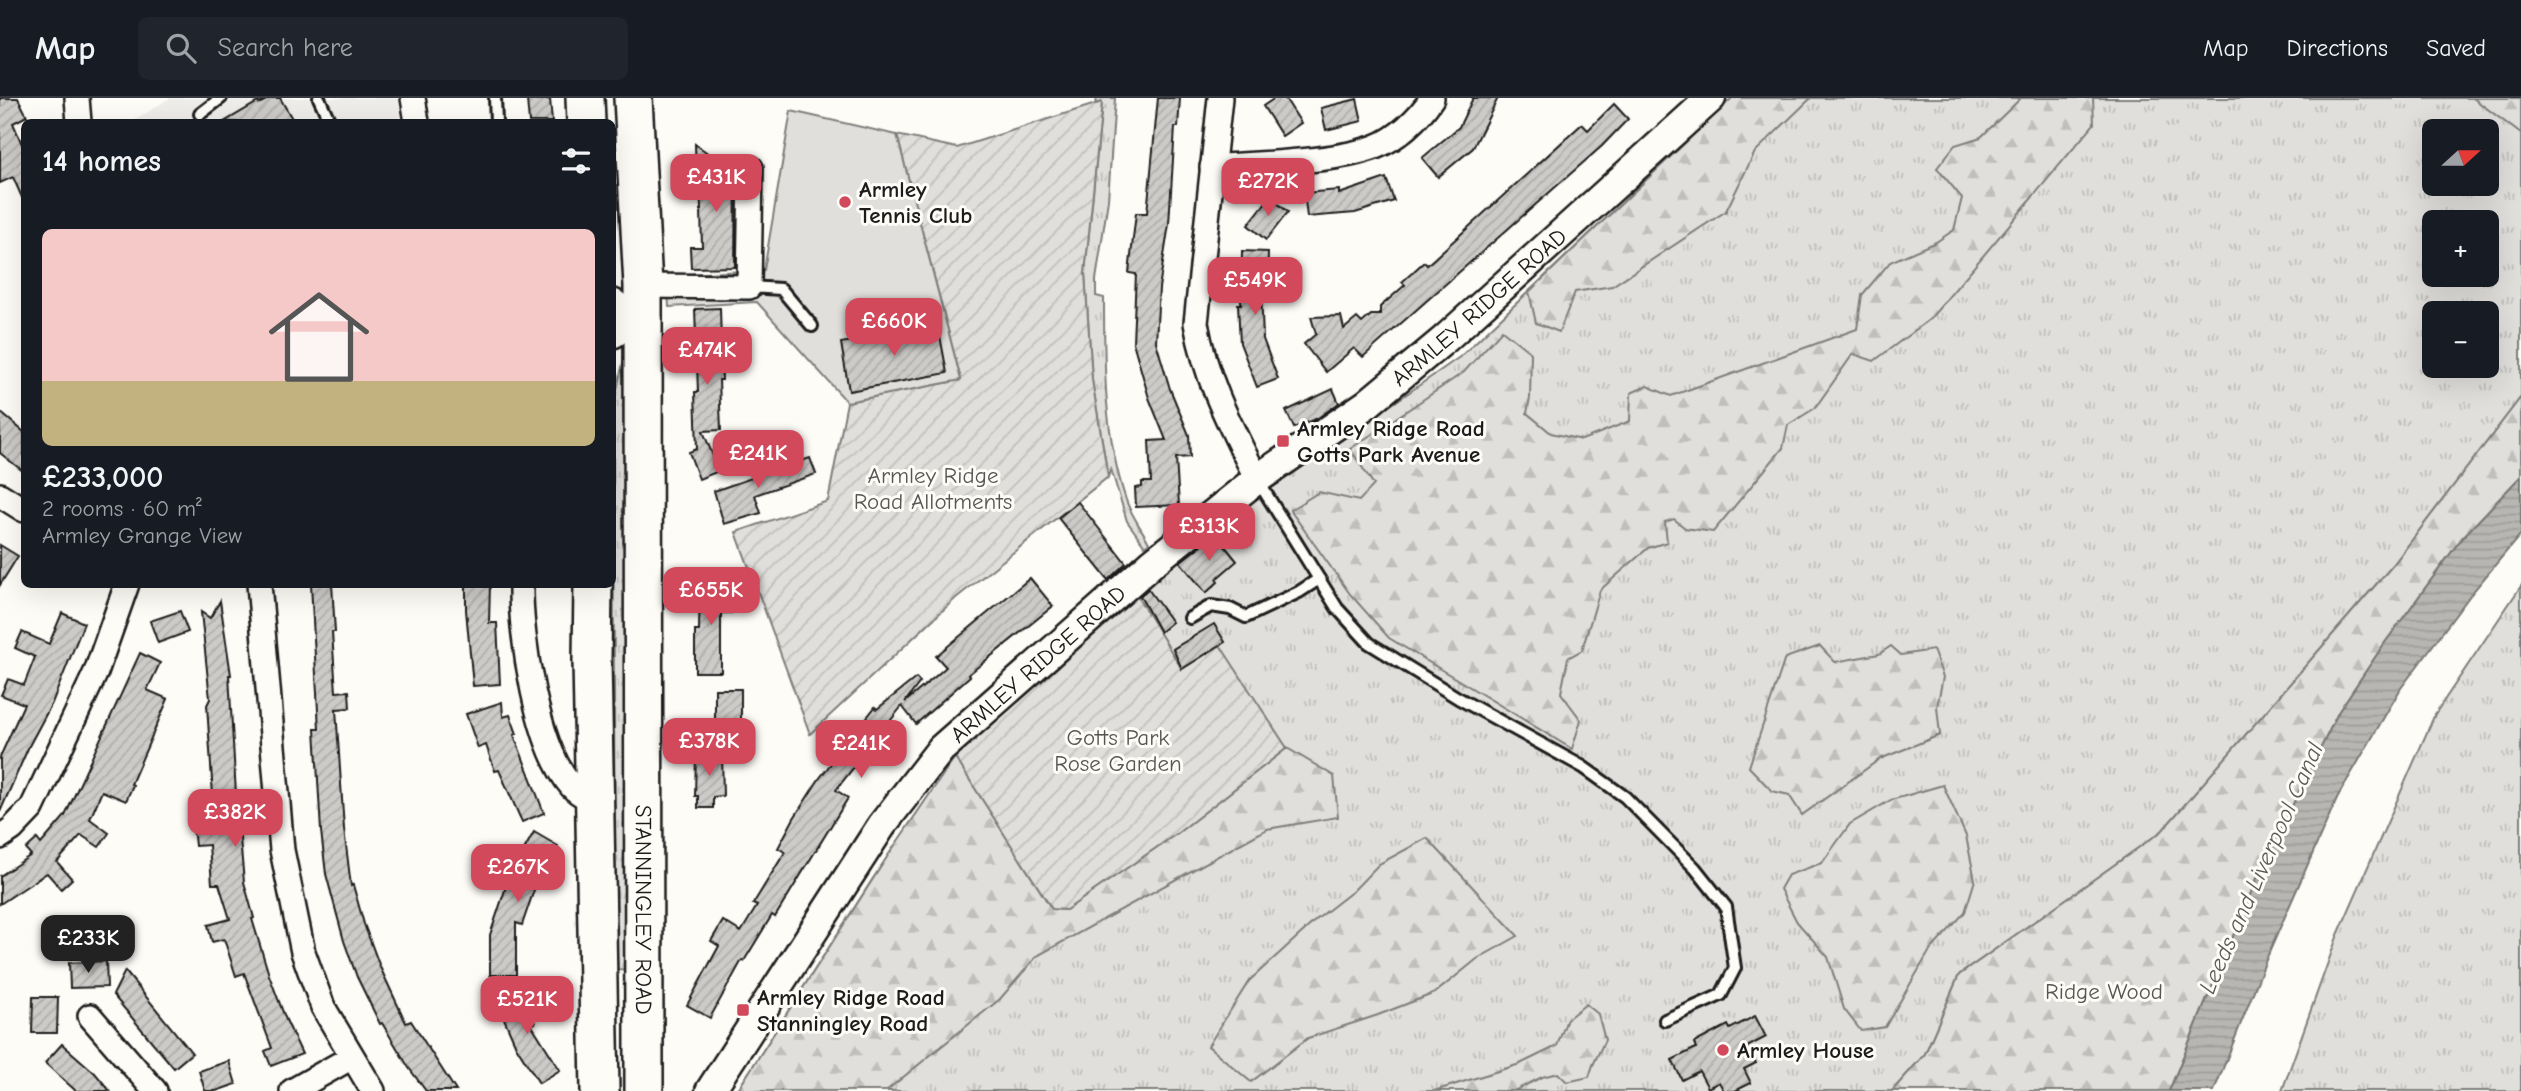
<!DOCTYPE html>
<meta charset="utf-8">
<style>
body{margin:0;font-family:"Comic Neue",sans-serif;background:#20242c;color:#f1f3f6;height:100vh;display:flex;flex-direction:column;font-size:26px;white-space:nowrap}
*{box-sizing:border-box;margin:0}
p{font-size:23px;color:#9ea1a6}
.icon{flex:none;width:38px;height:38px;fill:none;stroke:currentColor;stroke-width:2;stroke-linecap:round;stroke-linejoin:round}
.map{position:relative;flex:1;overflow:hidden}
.sheet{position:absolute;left:21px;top:21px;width:595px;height:469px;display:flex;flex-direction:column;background:#171b24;border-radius:10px;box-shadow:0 7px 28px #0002}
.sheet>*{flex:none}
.needle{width:46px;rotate:69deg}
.fabs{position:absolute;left:2422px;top:21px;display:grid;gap:14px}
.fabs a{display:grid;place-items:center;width:77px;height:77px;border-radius:10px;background:#171b24;box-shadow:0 7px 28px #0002;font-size:35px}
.price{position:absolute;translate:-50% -60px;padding:0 16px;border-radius:14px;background:#d1495b;color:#fff;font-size:23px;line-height:46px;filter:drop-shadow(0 2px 4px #0008)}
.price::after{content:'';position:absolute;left:50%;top:42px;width:21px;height:16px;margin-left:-10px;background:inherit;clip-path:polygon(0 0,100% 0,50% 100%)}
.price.selected{background:#222;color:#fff}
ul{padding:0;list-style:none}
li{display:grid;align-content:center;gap:14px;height:371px;padding:0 21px}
li span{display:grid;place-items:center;height:217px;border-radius:10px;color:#555}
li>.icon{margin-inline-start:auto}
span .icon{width:126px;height:126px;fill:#fffc;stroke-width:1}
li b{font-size:30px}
h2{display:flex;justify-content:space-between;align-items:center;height:84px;padding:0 21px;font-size:30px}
header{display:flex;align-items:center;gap:42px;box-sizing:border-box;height:98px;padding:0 35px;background:#171b24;border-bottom:2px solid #363941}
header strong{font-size:33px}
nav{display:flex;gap:38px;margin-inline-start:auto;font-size:24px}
.search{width:490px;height:63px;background:#20242c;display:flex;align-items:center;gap:18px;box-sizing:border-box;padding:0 24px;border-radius:10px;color:#9ea1a6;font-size:26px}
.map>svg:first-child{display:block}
.built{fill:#eeede9}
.grass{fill:url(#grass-tufts);stroke:#7e7e7c;stroke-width:2;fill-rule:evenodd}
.forest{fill:url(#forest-firs);stroke:#7e7e7c;stroke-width:2}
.garden{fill:url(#garden-furrows);stroke:#7e7e7c;stroke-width:2}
.pitch{fill:#e0dfdb;stroke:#7e7e7c;stroke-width:2}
.water{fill:url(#water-rules);stroke:#797876;stroke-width:2}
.building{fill:url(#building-hatch);stroke:#1c1c1c;stroke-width:2}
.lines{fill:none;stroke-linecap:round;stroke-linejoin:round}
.service-casing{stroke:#1c1c1c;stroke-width:16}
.minor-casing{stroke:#1c1c1c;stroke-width:28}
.tertiary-casing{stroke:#1c1c1c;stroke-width:33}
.primary-casing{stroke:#1c1c1c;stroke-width:42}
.service{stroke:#fdfcf7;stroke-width:10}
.minor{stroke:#fdfcf7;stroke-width:23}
.tertiary{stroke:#fdfcf7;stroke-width:28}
.primary{stroke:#fdfcf7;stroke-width:37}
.poi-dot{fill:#d1495b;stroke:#fdfcf7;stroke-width:2.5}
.labels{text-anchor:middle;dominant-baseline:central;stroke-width:6;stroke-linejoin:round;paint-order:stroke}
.poi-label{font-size:23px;font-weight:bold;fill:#1c1c1c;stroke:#fdfcf7;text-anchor:start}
.street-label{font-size:23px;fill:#1c1c1c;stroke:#fdfcf7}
.park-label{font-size:23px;fill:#575655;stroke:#fdfcf7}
.water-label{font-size:24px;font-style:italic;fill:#5a5a58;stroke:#fdfcf7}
</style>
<header>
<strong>Map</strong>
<div class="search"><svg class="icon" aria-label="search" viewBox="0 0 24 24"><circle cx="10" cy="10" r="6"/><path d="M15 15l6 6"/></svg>Search here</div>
<nav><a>Map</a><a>Directions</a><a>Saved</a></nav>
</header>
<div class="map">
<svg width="2521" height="993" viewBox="0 0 2521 993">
<defs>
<pattern id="grass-tufts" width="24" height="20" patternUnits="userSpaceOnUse" patternTransform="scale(1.75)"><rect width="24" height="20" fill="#e0dfdb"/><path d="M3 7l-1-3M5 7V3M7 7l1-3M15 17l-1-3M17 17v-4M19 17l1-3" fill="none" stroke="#c0bfbb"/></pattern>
<pattern id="forest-firs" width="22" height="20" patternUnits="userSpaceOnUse" patternTransform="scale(1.75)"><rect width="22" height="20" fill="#e0dfdb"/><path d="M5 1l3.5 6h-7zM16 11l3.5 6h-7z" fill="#c0bfbb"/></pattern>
<pattern id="garden-furrows" width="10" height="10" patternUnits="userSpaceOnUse" patternTransform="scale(1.75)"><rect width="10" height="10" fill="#e0dfdb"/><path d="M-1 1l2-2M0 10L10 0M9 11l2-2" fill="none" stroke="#c0bfbb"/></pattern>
<pattern id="water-rules" width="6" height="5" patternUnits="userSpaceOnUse" patternTransform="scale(1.75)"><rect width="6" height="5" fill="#b7b6b2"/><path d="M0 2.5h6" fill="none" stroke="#9d9c98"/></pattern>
<pattern id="building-hatch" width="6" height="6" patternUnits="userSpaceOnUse" patternTransform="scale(1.75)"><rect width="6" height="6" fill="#cccbc8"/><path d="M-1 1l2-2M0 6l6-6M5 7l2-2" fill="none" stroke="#afaeab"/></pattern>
</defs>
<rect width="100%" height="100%" fill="#fdfcf7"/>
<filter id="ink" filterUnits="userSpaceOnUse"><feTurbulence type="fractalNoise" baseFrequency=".0143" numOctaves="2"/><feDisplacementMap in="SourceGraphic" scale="14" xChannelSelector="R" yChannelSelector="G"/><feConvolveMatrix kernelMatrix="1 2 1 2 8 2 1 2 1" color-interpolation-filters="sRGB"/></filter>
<g filter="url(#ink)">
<path class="built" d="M170,0H398L400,15L398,24H132Z"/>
<g class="grass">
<path d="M1097,0H1115L1108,102L1096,182V198L1104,200C1104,268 1104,337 1126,402C1131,417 1142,431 1149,445L1145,448L1127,423L1111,371L1108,379L1092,282L1085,175L1102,5L1096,6Z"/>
<path d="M1732,0H2517L2521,4V299L2393,467L2162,733L1959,877L1925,956L1892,993H737L872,782L955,659L1182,457L1262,397L1461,258ZM2434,33H2487V86H2434ZM2434,124H2487V177H2434ZM2434,215H2487V268H2434Z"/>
<path d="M633,171L635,745L624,809V871L615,872L613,310L624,260L623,172Z"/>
<path d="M2521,488V993H2282L2337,839L2435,616Z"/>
</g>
<g class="forest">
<path d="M1732,0H1811L1755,54L1726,113L1612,188L1575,194L1559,234L1536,225L1529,194Z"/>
<path d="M2021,0H2093L2094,26L1930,221L1874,263L1853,256L1815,310L1788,327L1783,350L1713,434L1685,430L1674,421L1665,424L1667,444L1648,450L1600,492L1582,552L1568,560L1561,595L1581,622L1572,651L1389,540L1350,496L1290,412L1319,394L1359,403L1374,387L1350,351L1464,274L1502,232L1531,255L1530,300L1527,315L1551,335L1582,342L1630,323L1631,295L1647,288L1671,298L1857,231L1862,197L1890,164L1936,144L1954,132L1962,100L1937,70L1955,47L1981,39Z"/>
<path d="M2473,0H2521V36Z"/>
<path d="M2521,299V378L2462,440L2384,546L2339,613L2260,773L2169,993H1892L1925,956L1959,877L2162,733L2393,467Z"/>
<path d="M1820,548L1835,564L1879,556L1891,548L1901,557L1933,552L1943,579L1937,609L1940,637L1880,661L1802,717L1789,697L1772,693L1749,669L1785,560Z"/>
<path d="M1287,650L1334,678L1338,719L1267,731L1037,858L1000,901L886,993H737L889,756L955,659L1052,811L1066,812L1179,734Z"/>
<path d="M1943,687L1966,738L1975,782L1965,814L1929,854L1885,929L1861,933L1844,911L1828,859L1797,824L1780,791L1788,777L1822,765L1850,726L1891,702Z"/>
<path d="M1427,740L1518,838L1477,861L1435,895L1378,917L1308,940L1251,984L1208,948L1249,883L1317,821L1353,793L1379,766Z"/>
<path d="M1586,906L1598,916L1605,942L1593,967L1589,979L1567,984L1558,975L1542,979L1514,993H1434L1520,966L1557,948L1567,921Z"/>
</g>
<g class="garden">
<path d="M1102,4L1085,175L1092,282L1108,379L956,500L810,636L736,434L828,403L847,304L961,282L897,37L957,50Z"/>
<path d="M1137,498L1182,571L1220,547L1287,650L1179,734L1066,812L1052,811L955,659Z"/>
</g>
<path class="pitch" d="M791,13L897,37L961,282L847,304L757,204L669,209L667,177L764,172Z"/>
<path class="water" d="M2521,378V436L2471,496L2401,590L2337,700L2268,857L2214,993H2169L2260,773L2339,613L2384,546L2462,440Z"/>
<g class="building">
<path d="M0,0H18L27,18L13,25L24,51V104L13,79L0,85Z"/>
<path d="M270,0H280L294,24H224L258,4L259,6Z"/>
<path d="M1158,0H1180L1178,29H1175L1169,126L1159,190L1156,244L1170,291L1189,337L1190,359L1176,360L1179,407L1136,409L1135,390L1142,389V384H1151L1149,343L1166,342L1149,300L1133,244L1136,176L1129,175L1136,115H1147Z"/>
<path d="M1275,0H1285L1301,25L1282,38L1263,8Z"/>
<path d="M1473,0H1498L1473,50L1438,79L1422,60L1459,29Z"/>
<path d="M550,1L552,24H529L527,2Z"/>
<path d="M1357,1L1362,23L1326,32L1321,10Z"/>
<path d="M1614,6L1628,21L1602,48L1363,259L1354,250L1326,274L1304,246L1316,236L1311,219L1341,218L1344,231L1357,220L1362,225L1371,217H1380V209L1405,187L1402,184L1424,164L1427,167L1582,26L1588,32Z"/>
<path d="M695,46L736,75L735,169L691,170L690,149H702L700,76H696Z"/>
<path d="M1386,80L1394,103L1355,115L1307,119L1304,95L1339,92V96Z"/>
<path d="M1270,99L1288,114L1266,142L1248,127Z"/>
<path d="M1242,153L1268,154L1267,191H1261L1263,241L1278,281L1257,289L1240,245L1238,206H1241Z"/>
<path d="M720,210L722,282H719L721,332L703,333L719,373L699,381L689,354L697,351L695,294H698L695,211Z"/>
<path d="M938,227L947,275L849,293L841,245Z"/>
<path d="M1333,291L1339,305L1318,320L1294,330L1286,313Z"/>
<path d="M0,314L24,334V374L0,355Z"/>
<path d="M810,360L816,376L755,397L761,415L724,426L714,393Z"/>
<path d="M1078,404L1126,465L1108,482L1058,420Z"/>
<path d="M1215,436L1237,463L1216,481L1218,484L1206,495L1180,464Z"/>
<path d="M0,447L18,458L0,487Z"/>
<path d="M1030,480L1053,508L969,576L970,578L916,626L902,608L836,692L848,700L775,819L772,817L744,863L742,862L710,920L687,907L719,848L711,843L723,823L741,834L757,808L753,806L785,754L778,750L794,720L819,681L875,609L877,611L916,580L920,584L905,604L937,577L946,569L936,558Z"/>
<path d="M311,486H332L335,534H332L336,594L349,593L350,610L336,611L344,731L351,788L353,787L364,826L380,869L406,925L411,923L456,993H426L409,970L382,925L380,926L357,879L344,843L326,776L321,733L315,631H319Z"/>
<path d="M466,486H490L489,525H497L500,586L473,588L466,512Z"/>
<path d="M700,488H731V515H721V574H695V533H699Z"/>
<path d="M1148,491L1172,524L1160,534L1140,498Z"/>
<path d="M220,503L231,577H229L236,696L244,784L254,820L252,821L269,877L286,922L302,956L271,968L265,953L272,950L244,875L236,878L224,841L212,844L208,827L230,821L219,786H212L209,747L195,748L193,729L208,728L206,698H213L207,607L210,601L201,514L210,520Z"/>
<path d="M180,513L188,534L158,545L150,523Z"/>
<path d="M62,515L84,525L52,605L29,648L0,714V659L24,606L1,597L8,581L24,587L35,559L15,550L22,534L49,546Z"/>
<path d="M1214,526L1225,544L1182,571L1173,551Z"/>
<path d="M140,555L160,565L147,592L168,601L131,686L133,687L126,703L102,693L90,721L109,735L99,749L81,737L57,764L72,781L61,791L47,775L0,806V778L31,757L26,751L37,741L41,746L65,718Z"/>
<rect x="715" y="591" width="26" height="48"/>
<path d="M502,604L503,619L510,617L517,636L514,637L544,715L522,724L499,672L495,673L486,647L478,650L466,616Z"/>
<path d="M696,655H722L723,698L713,699V710H698V698H695Z"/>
<path d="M534,734L558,748L535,789L522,827L516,825V877H490V837L510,777Z"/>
<path d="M106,863L107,889L70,890L69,865Z"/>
<path d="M125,873L192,955L174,970L113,897Z"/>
<path d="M520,891L535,925L531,926L560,972L539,985L516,948L496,902Z"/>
<path d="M33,899H58L57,935H32Z"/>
<path d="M1755,918L1766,939L1747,949L1756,965L1744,971L1751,985L1735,993H1724L1719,984L1708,990L1699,973L1682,982L1672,962L1696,950L1694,945L1728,927L1730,931Z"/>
<path d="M62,946L95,975L110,993H76L45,965Z"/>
<path d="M229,963L236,986L216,993H205L199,973Z"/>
</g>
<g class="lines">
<defs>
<g id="service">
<path d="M319,0L330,24"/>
<path d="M495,0L496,24"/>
<path d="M200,16L221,0"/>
<path d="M749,189L781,191L812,228"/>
<path d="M1258,383L1337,510L1369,545L1458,600L1583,669L1625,699L1695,770L1726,809L1735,870L1721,897L1665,922"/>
<path d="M1190,520L1211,508L1230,511L1246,519L1299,494L1319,481"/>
</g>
<g id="minor">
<path d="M77,0L79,24"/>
<path d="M413,0L417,24"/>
<path d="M1220,0L1196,225C1206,283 1231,329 1257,381"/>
<path d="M1212,69C1259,65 1331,65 1375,49C1397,41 1419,20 1432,0"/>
<path d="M643,188L749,189L751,70"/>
<path d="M0,397L24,412"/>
<path d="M259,486L282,752L303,854L323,909L373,993"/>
<path d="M521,486C520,539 537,650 572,689C578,696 588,700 595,704"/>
<path d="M0,739L12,731L32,710L96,574L127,486"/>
<path d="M90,918L155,993"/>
<path d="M292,993L352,959"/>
</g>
<g id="tertiary">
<path id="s1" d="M710,993L882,727L941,651L1152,465L1257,381L1367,306L1445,241L1711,0"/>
</g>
<g id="primary">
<path d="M585,0L586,24"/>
<path id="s2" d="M633,0L643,188L644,993"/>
<path d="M612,210V231"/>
<path d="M593,486L592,562L600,993"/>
</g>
</defs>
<use href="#service" class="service-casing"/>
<use href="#minor" class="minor-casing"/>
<use href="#tertiary" class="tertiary-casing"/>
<use href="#primary" class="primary-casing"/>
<use href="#service" class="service"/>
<use href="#minor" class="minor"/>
<use href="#tertiary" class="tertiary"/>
<use href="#primary" class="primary"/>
</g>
</g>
<g class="poi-dot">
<circle cx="845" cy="104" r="7"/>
<rect x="1276" y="336" width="14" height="14" rx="3.5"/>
<rect x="736" y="905" width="14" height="14" rx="3.5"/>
<circle cx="1723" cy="952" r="7"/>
</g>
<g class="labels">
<g class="poi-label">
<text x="859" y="91">Armley<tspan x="859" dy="26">Tennis Club</tspan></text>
<text x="1297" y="330">Armley Ridge Road<tspan x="1297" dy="26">Gotts Park Avenue</tspan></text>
<text x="757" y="899">Armley Ridge Road<tspan x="757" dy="26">Stanningley Road</tspan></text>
<text x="1737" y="952">Armley House</text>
</g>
<g class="street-label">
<text stroke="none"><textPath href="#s1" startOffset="1110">ARMLEY RIDGE ROAD</textPath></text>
<text stroke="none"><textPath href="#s1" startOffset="542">ARMLEY RIDGE ROAD</textPath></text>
<text stroke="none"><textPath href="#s2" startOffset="812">STANNINGLEY ROAD</textPath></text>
</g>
<g class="park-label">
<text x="933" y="377">Armley Ridge<tspan x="933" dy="26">Road Allotments</tspan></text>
<text x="1118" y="639">Gotts Park<tspan x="1118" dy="26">Rose Garden</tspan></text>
<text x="2104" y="893">Ridge Wood</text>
</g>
<g class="water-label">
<text transform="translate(2261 770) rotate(-66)">Leeds and Liverpool Canal</text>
</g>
</g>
</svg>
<div class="fabs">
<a><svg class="needle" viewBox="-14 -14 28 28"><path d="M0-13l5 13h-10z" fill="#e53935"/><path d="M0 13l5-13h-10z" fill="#9ea1a6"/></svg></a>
<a>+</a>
<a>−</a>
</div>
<b class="price" style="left:716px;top:116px">£431K</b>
<b class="price" style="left:1268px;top:120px">£272K</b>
<b class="price" style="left:1255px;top:219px">£549K</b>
<b class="price" style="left:894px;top:260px">£660K</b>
<b class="price" style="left:707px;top:289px">£474K</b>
<b class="price" style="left:758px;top:392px">£241K</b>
<b class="price" style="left:1209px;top:465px">£313K</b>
<b class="price" style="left:711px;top:529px">£655K</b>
<b class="price" style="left:709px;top:680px">£378K</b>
<b class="price" style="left:861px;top:682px">£241K</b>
<b class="price" style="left:235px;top:751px">£382K</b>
<b class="price" style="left:518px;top:806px">£267K</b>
<b class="price selected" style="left:88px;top:877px">£233K</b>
<b class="price" style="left:527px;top:938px">£521K</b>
<section class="sheet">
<h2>14 homes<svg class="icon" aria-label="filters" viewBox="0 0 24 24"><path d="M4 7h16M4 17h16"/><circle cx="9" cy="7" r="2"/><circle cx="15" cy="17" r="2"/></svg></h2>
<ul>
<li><span style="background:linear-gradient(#f6c9c9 70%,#c2b280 0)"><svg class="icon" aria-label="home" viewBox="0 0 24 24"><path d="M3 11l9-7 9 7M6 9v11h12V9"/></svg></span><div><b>£233,000</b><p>2 rooms · 60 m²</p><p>Armley Grange View</p></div></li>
</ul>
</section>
</div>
